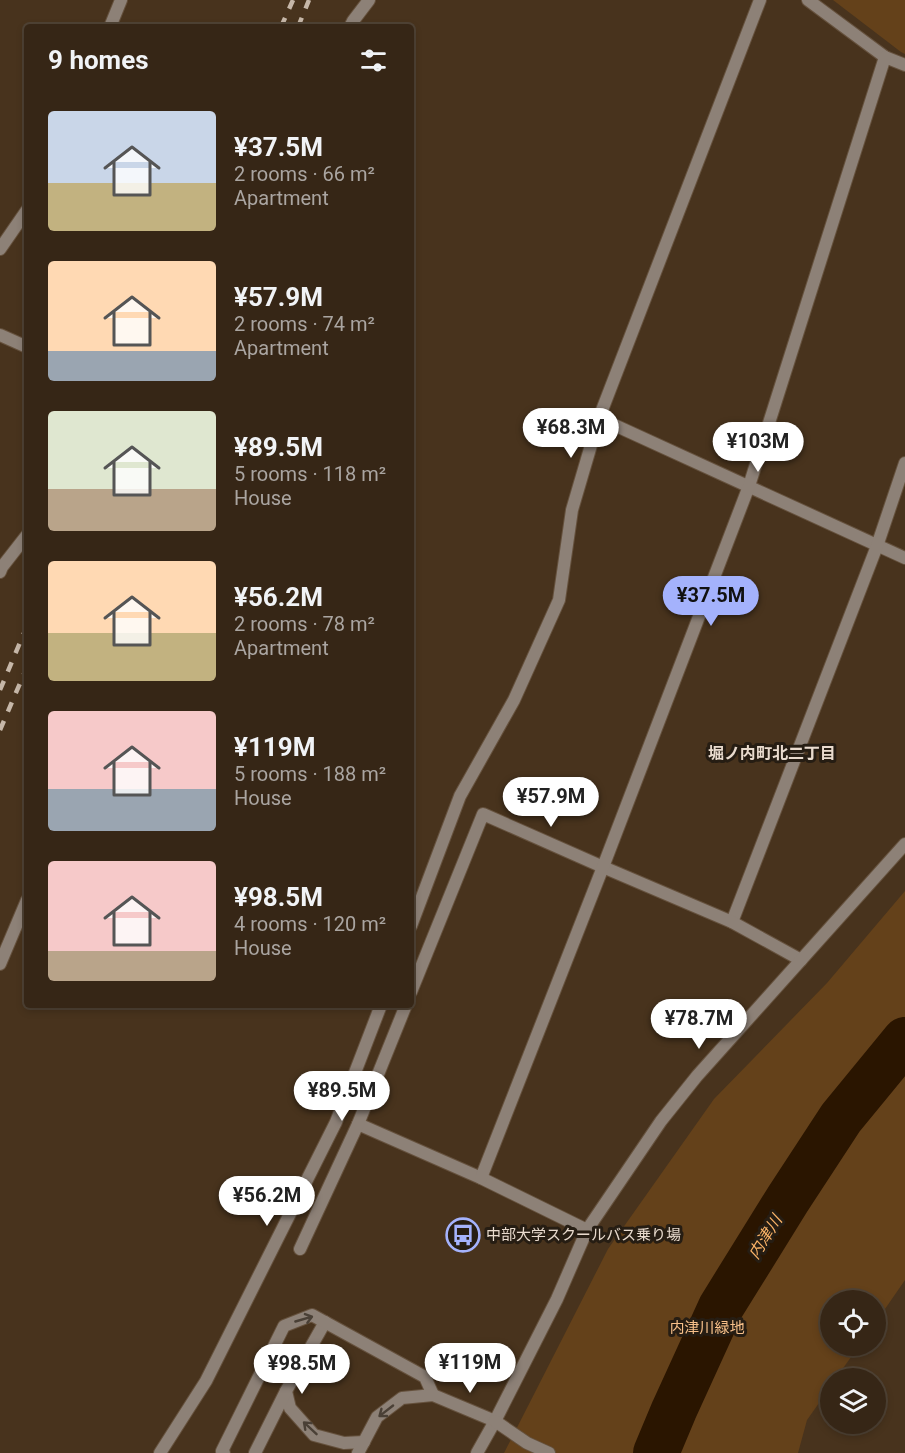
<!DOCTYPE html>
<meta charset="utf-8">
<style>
body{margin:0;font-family:Roboto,"Noto Sans JP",sans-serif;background:#413223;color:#f1f3f6;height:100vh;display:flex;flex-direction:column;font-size:22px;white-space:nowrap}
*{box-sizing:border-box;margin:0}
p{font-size:20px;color:#aaa5a1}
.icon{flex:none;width:33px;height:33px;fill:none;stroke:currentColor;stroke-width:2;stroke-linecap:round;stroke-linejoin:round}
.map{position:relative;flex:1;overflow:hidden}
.side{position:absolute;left:24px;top:24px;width:390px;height:984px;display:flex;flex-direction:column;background:#362616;border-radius:6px;box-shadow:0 3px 9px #0003,0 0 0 2px #504335}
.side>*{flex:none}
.fabs{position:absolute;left:820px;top:1290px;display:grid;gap:12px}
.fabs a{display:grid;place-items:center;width:66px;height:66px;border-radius:50%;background:#362616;box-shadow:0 3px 9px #0003,0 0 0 2px #504335;font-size:30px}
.price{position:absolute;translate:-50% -51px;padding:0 14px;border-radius:21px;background:#fff;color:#222;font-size:20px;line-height:39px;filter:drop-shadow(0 2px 3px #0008)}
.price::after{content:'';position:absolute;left:50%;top:36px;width:18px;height:14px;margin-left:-9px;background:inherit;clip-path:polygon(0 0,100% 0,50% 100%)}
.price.on{background:#a4b2fc;color:#111}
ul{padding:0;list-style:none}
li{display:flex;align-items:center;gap:18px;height:150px;padding:0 24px}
li span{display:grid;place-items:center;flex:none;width:168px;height:120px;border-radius:6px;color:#555}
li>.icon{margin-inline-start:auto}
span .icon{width:72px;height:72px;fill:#fffc;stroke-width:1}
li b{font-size:26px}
h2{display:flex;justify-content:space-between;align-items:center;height:72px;padding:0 24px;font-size:26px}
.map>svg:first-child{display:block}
.green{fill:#64411a}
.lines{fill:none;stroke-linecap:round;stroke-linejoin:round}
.river{stroke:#2a1500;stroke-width:46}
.service-casing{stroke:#65513d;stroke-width:14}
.minor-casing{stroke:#65513d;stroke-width:14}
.tertiary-casing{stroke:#65513d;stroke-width:14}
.service{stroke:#8d8177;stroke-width:12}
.minor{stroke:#8d8177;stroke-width:12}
.tertiary{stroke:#8d8177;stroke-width:12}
.rail{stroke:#c6b7a8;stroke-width:4.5;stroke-dasharray:10 10;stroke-linecap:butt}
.oneway{stroke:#4a4036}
.labels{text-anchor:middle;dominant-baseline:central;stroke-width:6;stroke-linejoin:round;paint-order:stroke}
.poi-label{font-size:15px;fill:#e9dbce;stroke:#261d13;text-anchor:start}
.park-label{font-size:15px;fill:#f7c08a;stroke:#261d13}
.neighbourhood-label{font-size:16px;font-weight:bold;fill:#e9dbce;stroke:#261d13}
.water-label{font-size:16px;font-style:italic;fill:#fbb367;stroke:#261d13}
</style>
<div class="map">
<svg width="905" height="1453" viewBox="0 0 905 1453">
<rect width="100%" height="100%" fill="#48331d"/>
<g class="green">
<path d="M833,0H905V54L901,52Z"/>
<path d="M905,891V1280L876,1322V1300H831V1346H859L836,1378H831V1386L807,1420L798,1453H504L608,1249L714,1099L827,983Z"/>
</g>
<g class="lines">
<path class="river" d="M656,1453L674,1410L721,1307L788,1199L841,1118L905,1040"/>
<defs>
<g id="service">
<path d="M350,27L353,21L369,0"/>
<path d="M0,964L27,900"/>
</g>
<g id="minor">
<path d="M808,0L885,57L905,65"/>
<path d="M110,27L121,0"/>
<path d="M0,249L27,210"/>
<path d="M0,335L27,347"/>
<path d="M599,418L905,558"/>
<path d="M0,572L2,567L27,535"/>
<path d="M732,922L877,546L905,463"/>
<path d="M411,926L460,796L514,700L559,600L572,510L599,418L760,0"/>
<path d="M411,992L483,814L603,867L732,922L801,960"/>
<path d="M358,1124L481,1178L587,1230"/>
<path d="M481,1178L603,867L749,486L885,57"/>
<path d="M300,1249L358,1124L406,1005"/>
<path d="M325,1322L286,1391L290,1408L314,1435L344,1443L364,1442"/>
<path d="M160,1453L206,1381L336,1122L381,1005"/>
<path d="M224,1453L222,1451L284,1326L312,1315L425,1377L433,1395"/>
<path d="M255,1453L286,1391"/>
<path d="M358,1453L377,1417L402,1398L433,1395L495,1421"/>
<path d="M477,1453L495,1421L557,1299L587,1230L661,1121L697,1076L905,844"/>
</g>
<path id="tertiary" d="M495,1421L527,1443L549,1453"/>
</defs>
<use href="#service" class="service-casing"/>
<use href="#minor" class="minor-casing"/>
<use href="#tertiary" class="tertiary-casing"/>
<use href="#service" class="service"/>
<use href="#minor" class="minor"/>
<use href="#tertiary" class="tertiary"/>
<g class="rail">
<path d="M281,27L293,0"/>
<path d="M298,27L309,0"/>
<path d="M0,690L27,626"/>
<path d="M0,730L27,667"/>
</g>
</g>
<defs><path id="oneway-shaft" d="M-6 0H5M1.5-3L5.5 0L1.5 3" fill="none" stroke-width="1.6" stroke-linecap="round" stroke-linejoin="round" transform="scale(1.5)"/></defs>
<g class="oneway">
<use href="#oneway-shaft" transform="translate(304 1319) rotate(-16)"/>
<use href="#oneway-shaft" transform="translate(386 1411) rotate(142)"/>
<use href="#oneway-shaft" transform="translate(310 1428) rotate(-137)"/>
</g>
<defs>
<symbol id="bus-ring" viewBox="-11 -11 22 22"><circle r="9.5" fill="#261d13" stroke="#a4b2fc" stroke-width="1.5"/><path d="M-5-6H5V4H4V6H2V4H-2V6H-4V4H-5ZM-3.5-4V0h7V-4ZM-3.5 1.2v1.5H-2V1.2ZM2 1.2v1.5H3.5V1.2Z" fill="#a4b2fc"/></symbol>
</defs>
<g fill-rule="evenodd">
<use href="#bus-ring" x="444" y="1216" width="38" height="38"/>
</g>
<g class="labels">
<g class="poi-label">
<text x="486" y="1235">中部大学スクールバス乗り場</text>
</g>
<g class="park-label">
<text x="707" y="1328">内津川緑地</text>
</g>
<g class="neighbourhood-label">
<text x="772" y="753">堀ノ内町北二丁目</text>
</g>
<g class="water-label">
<text transform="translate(765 1237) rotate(-58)">内津川</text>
</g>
</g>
</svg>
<div class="fabs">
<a><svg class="icon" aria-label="locate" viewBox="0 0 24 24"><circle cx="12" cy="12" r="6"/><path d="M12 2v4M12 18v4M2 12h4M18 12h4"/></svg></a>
<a><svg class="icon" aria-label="layers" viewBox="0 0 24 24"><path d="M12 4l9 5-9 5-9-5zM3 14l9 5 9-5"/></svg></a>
</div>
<b class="price" style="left:571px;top:459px">¥68.3M</b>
<b class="price" style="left:758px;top:473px">¥103M</b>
<b class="price on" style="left:711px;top:627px">¥37.5M</b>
<b class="price" style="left:551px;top:828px">¥57.9M</b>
<b class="price" style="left:699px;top:1050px">¥78.7M</b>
<b class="price" style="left:342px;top:1122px">¥89.5M</b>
<b class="price" style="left:267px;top:1227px">¥56.2M</b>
<b class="price" style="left:470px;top:1394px">¥119M</b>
<b class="price" style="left:302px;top:1395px">¥98.5M</b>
<section class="side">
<h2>9 homes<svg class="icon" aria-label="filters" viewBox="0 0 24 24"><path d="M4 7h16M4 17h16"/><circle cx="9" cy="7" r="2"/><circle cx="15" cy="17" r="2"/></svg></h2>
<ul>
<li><span style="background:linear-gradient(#c9d6e8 60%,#c2b280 0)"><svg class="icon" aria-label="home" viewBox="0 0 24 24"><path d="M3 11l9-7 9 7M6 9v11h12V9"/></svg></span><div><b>¥37.5M</b><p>2 rooms · 66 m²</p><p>Apartment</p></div></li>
<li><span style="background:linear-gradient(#ffd9b3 75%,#9aa5b1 0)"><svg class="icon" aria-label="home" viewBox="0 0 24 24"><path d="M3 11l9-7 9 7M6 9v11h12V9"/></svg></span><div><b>¥57.9M</b><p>2 rooms · 74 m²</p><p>Apartment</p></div></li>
<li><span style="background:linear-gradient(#dfe7d0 65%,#b9a48a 0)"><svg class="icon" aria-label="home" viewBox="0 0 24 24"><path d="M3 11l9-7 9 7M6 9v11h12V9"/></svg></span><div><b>¥89.5M</b><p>5 rooms · 118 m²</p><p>House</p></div></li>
<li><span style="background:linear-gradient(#ffd9b3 60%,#c2b280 0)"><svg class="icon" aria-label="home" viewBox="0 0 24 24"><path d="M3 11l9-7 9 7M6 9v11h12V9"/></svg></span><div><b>¥56.2M</b><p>2 rooms · 78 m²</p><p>Apartment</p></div></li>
<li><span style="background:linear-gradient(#f6c9c9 65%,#9aa5b1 0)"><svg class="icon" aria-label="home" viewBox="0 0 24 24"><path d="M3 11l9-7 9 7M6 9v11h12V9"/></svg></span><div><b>¥119M</b><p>5 rooms · 188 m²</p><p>House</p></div></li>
<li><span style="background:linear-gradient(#f6c9c9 75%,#b9a48a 0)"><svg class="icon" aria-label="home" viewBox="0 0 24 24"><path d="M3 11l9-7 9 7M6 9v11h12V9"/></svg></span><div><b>¥98.5M</b><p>4 rooms · 120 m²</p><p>House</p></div></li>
</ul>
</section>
</div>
